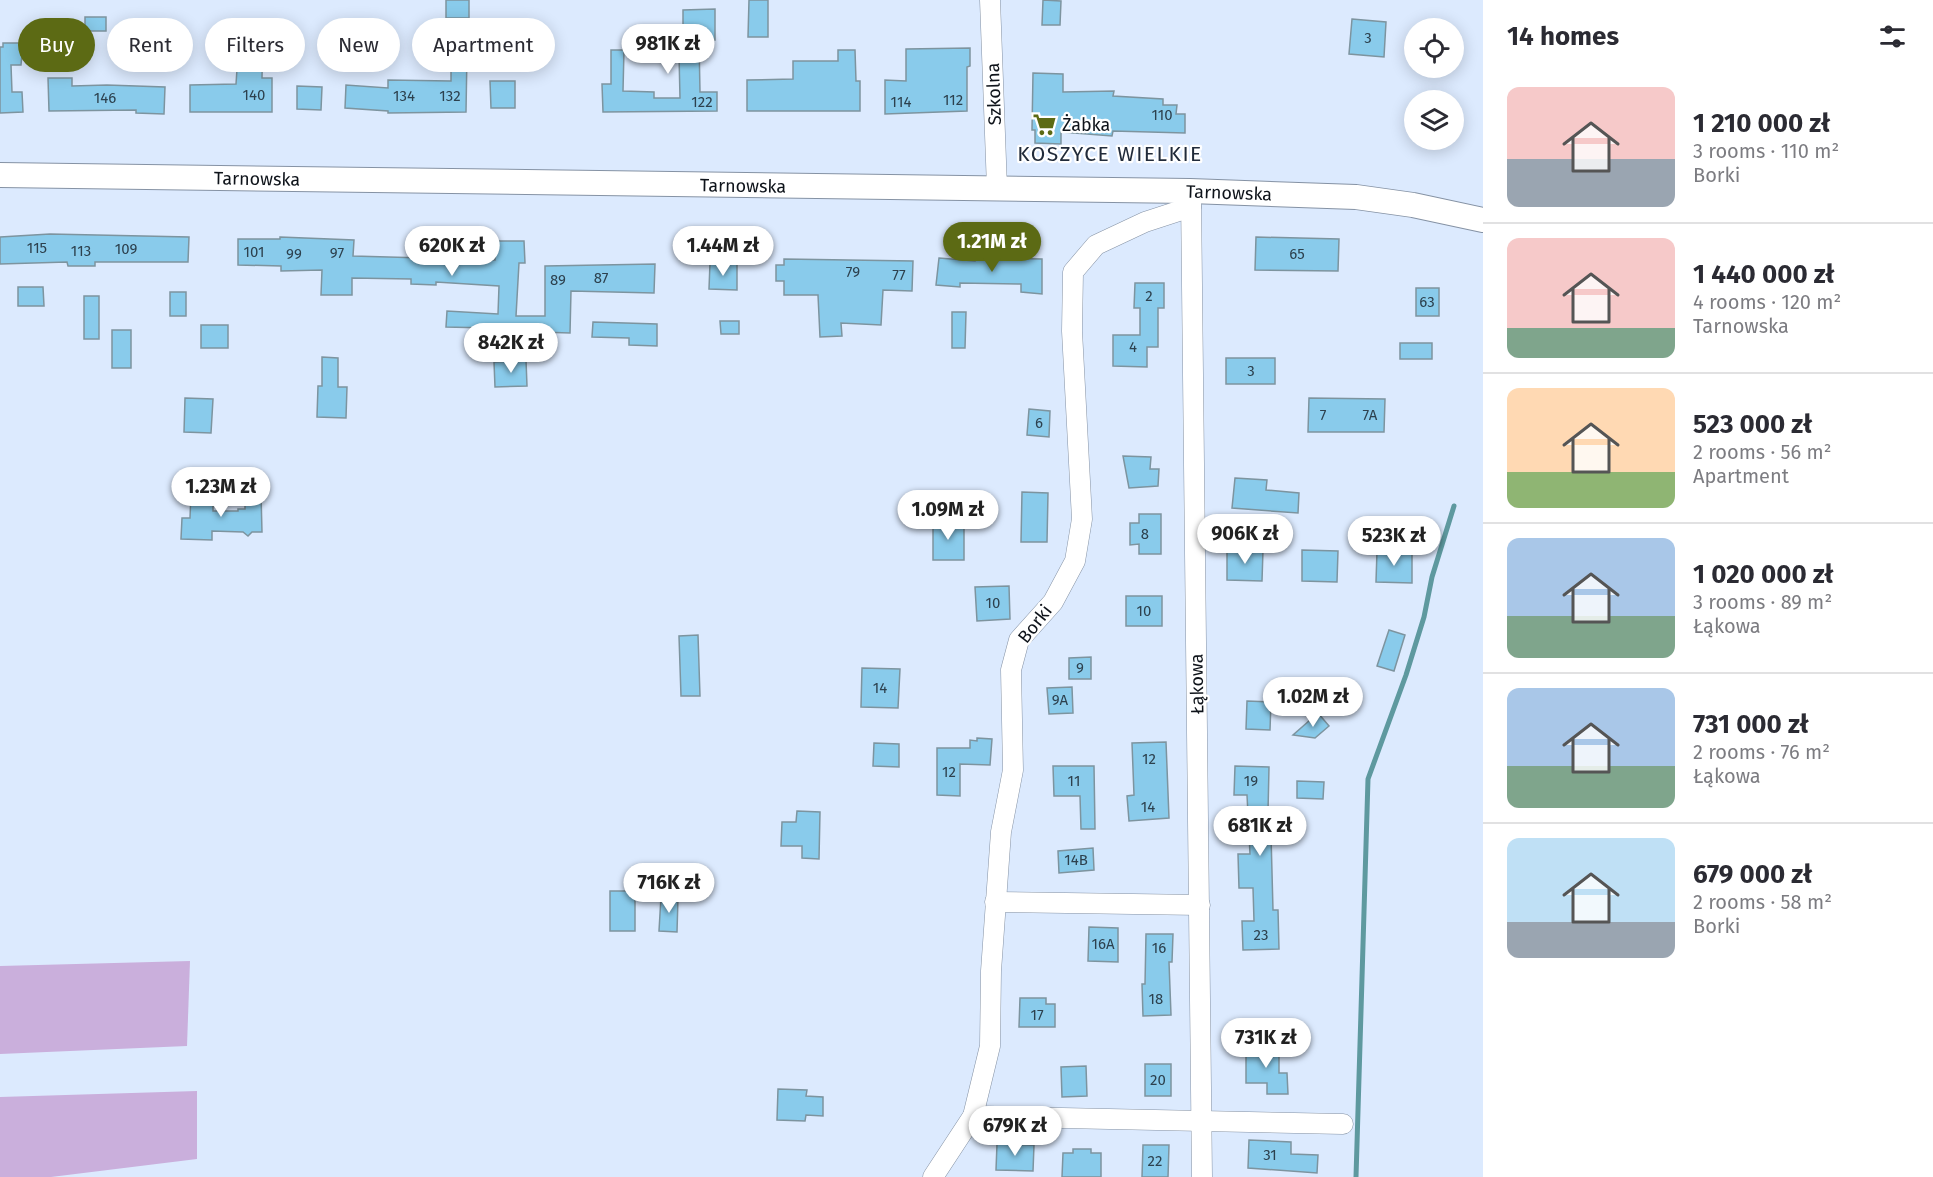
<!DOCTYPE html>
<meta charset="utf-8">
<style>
body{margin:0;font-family:"Fira Sans",sans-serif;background:#f2f2f3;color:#2b2b33;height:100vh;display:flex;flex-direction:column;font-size:22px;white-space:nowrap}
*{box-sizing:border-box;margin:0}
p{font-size:20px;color:#7c7c81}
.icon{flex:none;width:33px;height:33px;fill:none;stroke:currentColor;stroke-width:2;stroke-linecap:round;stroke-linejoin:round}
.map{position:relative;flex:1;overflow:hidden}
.drawer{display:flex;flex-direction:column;background:#fff;width:450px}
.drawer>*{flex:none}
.banner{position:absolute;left:18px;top:18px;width:570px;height:54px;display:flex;gap:12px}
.fabs{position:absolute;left:1404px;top:18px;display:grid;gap:12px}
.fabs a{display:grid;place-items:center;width:60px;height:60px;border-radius:50%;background:#fff;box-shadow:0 3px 15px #0003;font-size:30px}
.price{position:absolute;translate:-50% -51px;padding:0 14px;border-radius:21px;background:#fff;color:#222;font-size:20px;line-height:39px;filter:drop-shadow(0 2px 3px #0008)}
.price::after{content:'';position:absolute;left:50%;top:36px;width:18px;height:14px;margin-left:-9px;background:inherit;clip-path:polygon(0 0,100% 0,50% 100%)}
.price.on{background:#5c6a14;color:#fff}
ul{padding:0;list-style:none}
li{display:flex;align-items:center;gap:18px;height:150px;padding:0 24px}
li+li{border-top:2px solid #e1e1e2}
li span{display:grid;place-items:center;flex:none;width:168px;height:120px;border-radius:12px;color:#555}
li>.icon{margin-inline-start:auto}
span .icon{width:72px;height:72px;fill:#fffc;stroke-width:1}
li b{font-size:26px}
h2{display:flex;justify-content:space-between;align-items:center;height:72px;padding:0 24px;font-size:26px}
.tag{padding:0 21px;border-radius:27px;background:#fff;box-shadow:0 3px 15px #0003;font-size:21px;line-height:54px}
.tag.on{background:#5c6a14;color:#fff}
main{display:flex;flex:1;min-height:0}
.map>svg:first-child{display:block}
.green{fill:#caafdc}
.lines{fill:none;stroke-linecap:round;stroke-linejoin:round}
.stream{stroke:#5e999f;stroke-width:5}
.building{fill:#89cbeb;stroke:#7d949f;stroke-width:1.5}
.minor-casing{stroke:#8592a4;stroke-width:21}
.tertiary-casing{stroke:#8592a4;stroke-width:26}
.minor{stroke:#fff;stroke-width:20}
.tertiary{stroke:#fff;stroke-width:24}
.labels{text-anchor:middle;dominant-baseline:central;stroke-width:4.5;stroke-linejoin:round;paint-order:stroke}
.number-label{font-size:15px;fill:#2d414e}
.street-label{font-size:18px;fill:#0e131a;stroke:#fff}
.poi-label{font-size:18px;fill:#0e131a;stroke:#fff;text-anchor:start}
.quarter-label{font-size:21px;letter-spacing:1.5px;fill:#212b3a;stroke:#fff}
</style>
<main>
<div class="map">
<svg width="1483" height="1177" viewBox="0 0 1483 1177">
<rect width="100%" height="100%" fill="#dceafe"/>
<g class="green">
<path d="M190,961L187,1046L0,1054V966Z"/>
<path d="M197,1091V1159L51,1177H0V1097Z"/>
</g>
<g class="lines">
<path class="stream" d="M1356,1177L1368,779L1406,675L1424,617L1432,577L1454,506"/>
</g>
<g class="building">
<rect x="446" y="0" width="23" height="18"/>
<path d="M749,0H768V37H748Z"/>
<path d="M1043,0L1061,1L1060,25H1042Z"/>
<path d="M715,9V40L699,41L700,92H717V111L603,112L602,84H611V50H624L623,91L654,92V98H680L679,55H683V10Z"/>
<rect x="85" y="17" width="21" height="14"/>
<path d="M1352,19L1386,22L1384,57L1349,54Z"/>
<path d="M240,25H263L262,78H272V112H190V85L236,84Z"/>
<path d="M66,31V49L25,51V32Z"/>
<path d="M148,39L168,40L167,58H148Z"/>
<path d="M3,43H23L21,65H11L12,92H22L23,112L0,113V47H3Z"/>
<path d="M970,48V66L967,67V111L885,114V80L906,81V49Z"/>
<path d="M838,50H855L856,81H860V111H747V80L793,79V61H838Z"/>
<path d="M451,53H467L466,112L388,113V111L345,108L346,85L388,88V80L451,81Z"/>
<path d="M1033,73L1063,74V92L1114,91L1113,96L1163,99V105H1177L1176,114H1185V133L1113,131L1112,136L1061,132V144L1035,143V130H1032Z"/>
<path d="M48,78H72V86L107,85L165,87L164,114L136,113V110L49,111Z"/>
<path d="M490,81H515V108H491Z"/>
<path d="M297,86L322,87L321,110L297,109Z"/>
<path d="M50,234L189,237L188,262H95V266H68L67,262L0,264V237Z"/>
<path d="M280,237L354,240L353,256L495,260V241H524L525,263H519L516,316H545V266L655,264L654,293L571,291L570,333L539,332V329L446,327L447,311L498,314L499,286L436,282V285L411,284V279L352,278V295H321L322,270L281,271V266L238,265V239H280Z"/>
<path d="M1256,237L1339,239L1338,271L1255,270Z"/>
<path d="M939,258L975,261V258L1042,259V294L1021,292V284L960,283V287L936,285Z"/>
<path d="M784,259L913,261L912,291L883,290L881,325L841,323L842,336L820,337L818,295H784V281H776V265H784Z"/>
<path d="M710,263L737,264V290L709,289Z"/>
<path d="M1135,283H1164V308H1158V347H1147V367L1113,366V335H1140V308H1134Z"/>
<path d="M18,287H43L44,306H18Z"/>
<rect x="1416" y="288" width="23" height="28"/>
<rect x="170" y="292" width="16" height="24"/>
<rect x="84" y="296" width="15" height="43"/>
<path d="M952,312H966L965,348H952Z"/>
<path d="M720,321H739V334H721Z"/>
<path d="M593,322L657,324V346L629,345V338L592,337Z"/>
<rect x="201" y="325" width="27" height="23"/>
<rect x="112" y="330" width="19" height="38"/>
<rect x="1400" y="343" width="32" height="16"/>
<path d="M322,357L338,358V387H347L346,418L317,417L318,386H322Z"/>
<rect x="1226" y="358" width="49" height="26"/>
<path d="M526,360L527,386L495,387L494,362Z"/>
<path d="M185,398L213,399L211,433L184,432Z"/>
<path d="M1309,398L1385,399L1384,432H1308Z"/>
<path d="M1029,409L1050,411L1049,437L1027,435Z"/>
<path d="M1123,456L1151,457L1150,469H1159L1158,486L1129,488Z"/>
<path d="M1235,478L1267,480L1266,490L1299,493L1298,513L1232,508Z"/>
<path d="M1022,492L1048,493L1047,542H1021Z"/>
<path d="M191,493L213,494V511H238V509H245V494H261L262,532H252L248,536L243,532L212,531V540L181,539L182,518H190Z"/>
<path d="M1139,514H1161V554H1139V544L1130,545V523H1139Z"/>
<path d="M933,522L964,523V560H933Z"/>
<path d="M1227,549L1263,550L1262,581L1227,580Z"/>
<path d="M1302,550L1338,551L1337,582L1302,581Z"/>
<path d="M1377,551L1412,552V583L1376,582Z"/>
<path d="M1009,586L1010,619L977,621L975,587Z"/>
<rect x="1126" y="596" width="36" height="30"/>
<path d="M1389,630L1405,635L1394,671L1377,666Z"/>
<path d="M698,635L700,696H681L679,636Z"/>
<path d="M1091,657V679H1069V658Z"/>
<path d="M862,668L900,669L898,708L861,707Z"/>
<path d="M1072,687L1073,713L1049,714L1047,688Z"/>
<path d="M1247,701L1271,702L1270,730L1246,729Z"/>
<path d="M1318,713L1329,726L1315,738L1293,735Z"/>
<path d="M977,738L992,739L990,765L960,764V796L937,795V748H970V740L977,741Z"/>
<path d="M1166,742L1169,818L1129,821L1127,796L1134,795L1132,743Z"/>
<path d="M874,743L899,744V767L873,766Z"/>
<path d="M1053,766H1094L1095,829H1081L1080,796H1054Z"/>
<path d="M1235,766L1269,767L1268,812L1291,811L1292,834L1271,835L1273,910H1278L1279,949L1243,950L1242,921H1254L1253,888H1239L1238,854H1250L1247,795H1234Z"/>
<path d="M1297,781L1324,782L1323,799L1297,798Z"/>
<path d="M797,811L820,812L819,859L802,858V846H781L782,822H796Z"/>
<path d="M1093,848L1094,870L1059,873L1058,851Z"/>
<rect x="610" y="891" width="25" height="40"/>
<path d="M661,897H678L677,932L659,931Z"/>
<path d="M1089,927L1118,928V962L1088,961Z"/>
<path d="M1146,934H1173L1172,962H1169L1171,1015L1143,1016L1142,984H1145Z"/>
<path d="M1020,998H1046V1004H1055V1027H1019Z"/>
<path d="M1279,1046V1073H1287L1288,1094H1267V1083H1246V1047Z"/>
<rect x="1145" y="1064" width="26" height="32"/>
<path d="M1086,1066L1087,1096L1062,1097L1061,1067Z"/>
<path d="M778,1089L807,1090L806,1096L823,1097V1116L806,1115L805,1121L777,1120Z"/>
<path d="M1249,1140L1291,1142V1154L1318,1155L1317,1173L1248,1168Z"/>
<path d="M997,1144L1034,1145L1033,1171L996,1170Z"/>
<path d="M1143,1145H1169L1168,1177H1142Z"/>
<path d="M1073,1149H1091V1153H1101V1177H1062L1063,1153H1073Z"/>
</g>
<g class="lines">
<defs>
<g id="minor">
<path d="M990,0L997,188"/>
<path d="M1191,196L1202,1177"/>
<path d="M995,902L1200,905"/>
<path d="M973,1116L1343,1124"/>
<path d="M933,1177L973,1116L990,1046L991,971L1001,832L1013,770L1011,670L1019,640L1053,602L1075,561L1082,519L1072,331L1073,272L1096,245L1145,222L1191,207"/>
</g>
<path id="tertiary" d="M0,175L1190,191L1356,197L1413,205L1483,220"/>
</defs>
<use href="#minor" class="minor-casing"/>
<use href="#tertiary" class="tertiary-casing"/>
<use href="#minor" class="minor"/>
<use href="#tertiary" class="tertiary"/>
</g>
<defs>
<symbol id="supermarket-bare" viewBox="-9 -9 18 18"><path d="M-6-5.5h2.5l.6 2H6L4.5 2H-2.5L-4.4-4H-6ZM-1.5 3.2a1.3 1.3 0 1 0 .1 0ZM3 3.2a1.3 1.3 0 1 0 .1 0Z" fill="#5c6a14" stroke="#fff" stroke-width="2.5" paint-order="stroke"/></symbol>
</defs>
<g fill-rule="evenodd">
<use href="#supermarket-bare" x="1028" y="108" width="33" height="33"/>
</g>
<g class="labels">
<g class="number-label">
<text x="1368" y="38">3</text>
<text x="254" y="95">140</text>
<text x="404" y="96">134</text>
<text x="450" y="96">132</text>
<text x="105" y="98">146</text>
<text x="953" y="100">112</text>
<text x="702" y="102">122</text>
<text x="901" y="102">114</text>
<text x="1162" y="115">110</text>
<text x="37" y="248">115</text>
<text x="126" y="249">109</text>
<text x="81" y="251">113</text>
<text x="254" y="252">101</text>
<text x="337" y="253">97</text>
<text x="294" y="254">99</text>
<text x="1297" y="254">65</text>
<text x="853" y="272">79</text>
<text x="899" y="275">77</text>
<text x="601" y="278">87</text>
<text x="558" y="280">89</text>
<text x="1149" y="296">2</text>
<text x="1427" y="302">63</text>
<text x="1133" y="347">4</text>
<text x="1251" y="371">3</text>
<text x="1323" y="415">7</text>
<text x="1370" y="415">7A</text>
<text x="1039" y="423">6</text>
<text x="1145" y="534">8</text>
<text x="993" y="603">10</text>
<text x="1144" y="611">10</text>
<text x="1080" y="668">9</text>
<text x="880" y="688">14</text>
<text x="1060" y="700">9A</text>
<text x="1149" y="759">12</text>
<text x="949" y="772">12</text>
<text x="1074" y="781">11</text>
<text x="1251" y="781">19</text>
<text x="1148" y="807">14</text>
<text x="1076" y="860">14B</text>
<text x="1261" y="935">23</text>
<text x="1103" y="944">16A</text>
<text x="1159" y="948">16</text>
<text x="1156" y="999">18</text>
<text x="1037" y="1015">17</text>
<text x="1158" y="1080">20</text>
<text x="1270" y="1155">31</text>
<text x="1155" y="1161">22</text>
</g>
<g class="street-label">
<text transform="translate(994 94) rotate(-92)">Szkolna</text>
<text transform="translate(257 179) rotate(1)">Tarnowska</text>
<text transform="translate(743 186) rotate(1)">Tarnowska</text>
<text transform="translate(1229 193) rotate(2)">Tarnowska</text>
<text transform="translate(1035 624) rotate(-52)">Borki</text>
<text transform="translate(1197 684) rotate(-91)">Łąkowa</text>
</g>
<g class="poi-label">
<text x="1062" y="125">Żabka</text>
</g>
<g class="quarter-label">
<text x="1110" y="154">KOSZYCE WIELKIE</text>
</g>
</g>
</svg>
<div class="fabs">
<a><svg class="icon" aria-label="locate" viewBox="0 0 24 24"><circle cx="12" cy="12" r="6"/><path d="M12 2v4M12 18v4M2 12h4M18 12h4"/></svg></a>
<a><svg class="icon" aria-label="layers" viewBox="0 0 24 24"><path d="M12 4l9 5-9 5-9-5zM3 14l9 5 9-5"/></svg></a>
</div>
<b class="price" style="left:668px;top:75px">981K zł</b>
<b class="price on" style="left:992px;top:273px">1.21M zł</b>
<b class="price" style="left:452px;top:277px">620K zł</b>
<b class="price" style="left:723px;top:277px">1.44M zł</b>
<b class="price" style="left:511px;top:374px">842K zł</b>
<b class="price" style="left:221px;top:518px">1.23M zł</b>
<b class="price" style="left:948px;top:541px">1.09M zł</b>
<b class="price" style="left:1245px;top:565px">906K zł</b>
<b class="price" style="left:1394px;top:567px">523K zł</b>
<b class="price" style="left:1313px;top:728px">1.02M zł</b>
<b class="price" style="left:1260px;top:857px">681K zł</b>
<b class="price" style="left:669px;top:914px">716K zł</b>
<b class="price" style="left:1266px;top:1069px">731K zł</b>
<b class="price" style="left:1015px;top:1157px">679K zł</b>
<div class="banner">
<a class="tag on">Buy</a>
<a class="tag">Rent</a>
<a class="tag">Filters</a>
<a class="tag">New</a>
<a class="tag">Apartment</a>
</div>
</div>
<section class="drawer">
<h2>14 homes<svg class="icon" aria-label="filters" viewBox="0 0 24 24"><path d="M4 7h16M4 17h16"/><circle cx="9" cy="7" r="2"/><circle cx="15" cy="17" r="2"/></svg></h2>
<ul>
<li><span style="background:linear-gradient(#f6c9c9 60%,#9aa5b1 0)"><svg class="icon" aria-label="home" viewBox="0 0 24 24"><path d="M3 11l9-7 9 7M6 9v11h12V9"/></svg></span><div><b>1 210 000 zł</b><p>3 rooms · 110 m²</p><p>Borki</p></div></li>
<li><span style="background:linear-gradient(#f6c9c9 75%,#7fa58c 0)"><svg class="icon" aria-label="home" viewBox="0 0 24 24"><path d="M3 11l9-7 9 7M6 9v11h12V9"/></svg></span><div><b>1 440 000 zł</b><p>4 rooms · 120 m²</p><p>Tarnowska</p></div></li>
<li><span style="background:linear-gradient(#ffd9b3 70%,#8fb573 0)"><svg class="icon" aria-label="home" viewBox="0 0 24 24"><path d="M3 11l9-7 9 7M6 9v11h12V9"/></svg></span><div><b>523 000 zł</b><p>2 rooms · 56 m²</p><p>Apartment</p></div></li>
<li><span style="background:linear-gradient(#a9c7e8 65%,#7fa58c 0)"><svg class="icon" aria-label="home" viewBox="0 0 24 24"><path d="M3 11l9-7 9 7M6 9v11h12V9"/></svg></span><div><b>1 020 000 zł</b><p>3 rooms · 89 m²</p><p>Łąkowa</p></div></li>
<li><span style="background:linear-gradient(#a9c7e8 65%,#7fa58c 0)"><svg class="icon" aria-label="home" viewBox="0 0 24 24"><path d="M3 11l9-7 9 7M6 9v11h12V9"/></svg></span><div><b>731 000 zł</b><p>2 rooms · 76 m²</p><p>Łąkowa</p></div></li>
<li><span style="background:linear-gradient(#bfe0f5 70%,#9aa5b1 0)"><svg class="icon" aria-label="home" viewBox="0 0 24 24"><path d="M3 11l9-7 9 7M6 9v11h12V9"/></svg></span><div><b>679 000 zł</b><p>2 rooms · 58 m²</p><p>Borki</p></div></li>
</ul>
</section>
</main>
